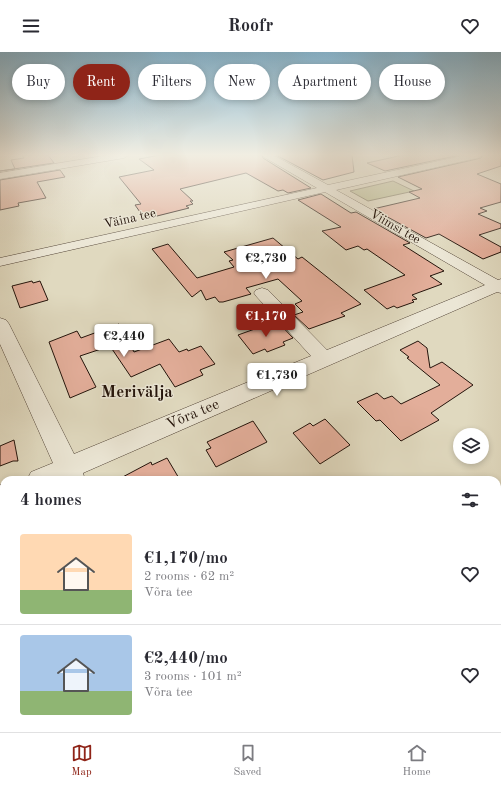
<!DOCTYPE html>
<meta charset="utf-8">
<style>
body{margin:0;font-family:"Old Standard TT",serif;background:#f2f2f3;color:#2b2b33;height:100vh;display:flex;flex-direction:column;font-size:15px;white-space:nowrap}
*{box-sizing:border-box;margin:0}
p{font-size:13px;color:#7c7c81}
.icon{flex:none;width:22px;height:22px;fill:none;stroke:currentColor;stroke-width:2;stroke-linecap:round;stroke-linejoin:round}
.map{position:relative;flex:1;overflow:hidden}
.side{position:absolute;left:0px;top:424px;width:501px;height:256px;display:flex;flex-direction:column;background:#fff;border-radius:12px 12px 0 0;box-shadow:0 2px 6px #0003}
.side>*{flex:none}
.guide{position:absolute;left:12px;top:12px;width:477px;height:36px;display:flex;gap:8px}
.tools{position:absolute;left:453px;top:376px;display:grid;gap:8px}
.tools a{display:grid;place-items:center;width:36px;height:36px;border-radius:50%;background:#fff;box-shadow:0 2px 6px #0003;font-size:20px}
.price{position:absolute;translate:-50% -34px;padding:0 9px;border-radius:4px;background:#fff;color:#222;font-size:13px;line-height:26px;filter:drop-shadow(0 1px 2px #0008)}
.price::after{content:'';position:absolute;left:50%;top:24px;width:12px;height:9px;margin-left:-6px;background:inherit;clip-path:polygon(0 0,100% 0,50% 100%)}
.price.on{background:#8f2418;color:#fff}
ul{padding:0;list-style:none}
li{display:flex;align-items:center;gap:12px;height:100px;padding:0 20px}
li+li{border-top:1px solid #e1e1e2}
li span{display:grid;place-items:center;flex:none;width:112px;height:80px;border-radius:4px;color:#555}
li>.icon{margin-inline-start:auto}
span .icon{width:48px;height:48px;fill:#fffc;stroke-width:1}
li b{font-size:17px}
h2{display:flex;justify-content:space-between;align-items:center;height:48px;padding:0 20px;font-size:17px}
.tag{padding:0 14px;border-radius:18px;background:#fff;box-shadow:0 2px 6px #0003;font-size:14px;line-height:36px}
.tag.on{background:#8f2418;color:#fff}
header{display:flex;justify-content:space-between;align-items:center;height:52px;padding:0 20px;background:#fff;font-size:18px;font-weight:800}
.tab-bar{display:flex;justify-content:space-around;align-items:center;height:56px;border-top:1px solid #e1e1e2;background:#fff;font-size:11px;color:#7c7c81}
.tab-bar a{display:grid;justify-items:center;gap:2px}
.tab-bar .on{color:#8f2418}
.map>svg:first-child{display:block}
.green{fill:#b9bd8d;stroke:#6e684c}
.building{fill:#e3ae9a;stroke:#24140b}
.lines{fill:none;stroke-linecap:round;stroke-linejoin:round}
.minor-casing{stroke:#534538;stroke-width:1}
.path{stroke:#24140b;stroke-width:4;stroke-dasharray:1.5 3;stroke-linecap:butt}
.minor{fill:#ebe6d5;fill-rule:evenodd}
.labels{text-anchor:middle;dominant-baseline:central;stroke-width:3;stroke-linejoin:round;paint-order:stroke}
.far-street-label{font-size:13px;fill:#24140b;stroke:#ebe6d5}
.street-label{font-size:15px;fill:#24140b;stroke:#ebe6d5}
.quarter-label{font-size:17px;font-weight:bold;fill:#24140b;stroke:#ebe6d5}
</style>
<header><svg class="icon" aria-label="menu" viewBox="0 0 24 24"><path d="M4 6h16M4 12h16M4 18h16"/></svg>Roofr<svg class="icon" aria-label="heart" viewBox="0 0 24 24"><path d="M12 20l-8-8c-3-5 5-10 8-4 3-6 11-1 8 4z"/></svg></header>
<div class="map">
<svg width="501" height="680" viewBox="0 0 501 680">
<rect width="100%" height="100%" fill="#e0d9bf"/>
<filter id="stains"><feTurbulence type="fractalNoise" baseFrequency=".005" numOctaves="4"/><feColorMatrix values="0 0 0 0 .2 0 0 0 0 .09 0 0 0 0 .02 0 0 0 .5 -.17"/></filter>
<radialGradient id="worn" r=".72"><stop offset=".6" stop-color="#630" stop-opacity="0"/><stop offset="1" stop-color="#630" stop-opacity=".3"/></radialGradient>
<path class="green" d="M393,129L414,139L368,149L350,139Z"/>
<g class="building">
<path d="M22,103H48L54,111L0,119L15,117L11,108L24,106Z"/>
<path d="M160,103H262L263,106L311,136L288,141L283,138L278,139L246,121L180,137L193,149H190L193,152L186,154L189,156L145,167L135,153L141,152L119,125L154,118L139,107Z"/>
<path d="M276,103H352L354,120L323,128Z"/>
<path d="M403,103H460L385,119L367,111Z"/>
<path d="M482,103H501V114L477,122L501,132V150L480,156L487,159L478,162L501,172V176L479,183L501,195V200L483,207L439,182L426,186L373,157L420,146L409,140L422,137L398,125L477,107L481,106Z"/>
<path d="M60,118L65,125L37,130L46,146L18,151L19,154L0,158V128Z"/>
<path d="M321,142L351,161L356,160L410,191L403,193L444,219L430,224L442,232L412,243L417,247L412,248L414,250L397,256L394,254L387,257L364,238L405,223L367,197L364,198L358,194L346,198L322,179L341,175L298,148Z"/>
<path d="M273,186L298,207L302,205L361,252L341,261L345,264L309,277L294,263L303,260L295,252L302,249L278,227L246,236L251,242L223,250H219L215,245L206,248L201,238L192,245L152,197L168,192L197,226L234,215L229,209L233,208L224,200Z"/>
<path d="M32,229L33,231L40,229L48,248L20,256L12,234Z"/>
<path d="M277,269L293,286L283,290L285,293L267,300L265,297L253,302L238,283Z"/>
<path d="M119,272L134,300L169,287L179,300L187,297L188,299L201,294L215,312L200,318L203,323L175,335L160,312L131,325L110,294L80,304L96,335L70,346L49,290L77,279L81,286Z"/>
<path d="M418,289L427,296L430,316L442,310L473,333L431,361L439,368L401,389L380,368L376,369L357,350L377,341L384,347L392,344L401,352L440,333L407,306L409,305L400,298Z"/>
<path d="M325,367L350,393L320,412L293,381L310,371L313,374Z"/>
<path d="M253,369L267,390L216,415L206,398L211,396L207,390Z"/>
<path d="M14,388L18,409H13L0,414V394Z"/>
<path d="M167,406L180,428H117L151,410L152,413Z"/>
</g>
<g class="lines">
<defs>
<g id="minor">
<path d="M109,103H129L124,106L0,127V121Z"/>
<path d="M263,103H273L328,133L466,103H481L480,105L477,106L336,138L498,228L501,227V241L497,240L83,421L85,428H27L31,420L53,411L0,292V266L6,268L9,272L74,402L311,304L256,244L254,241L256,238L262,236L268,238L327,298L485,233L325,140L0,214V206L317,136L264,105Z"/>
<path d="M4,432V457L0,459V433Z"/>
<path d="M169,676H207L209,680H171Z"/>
</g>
</defs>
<use href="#minor" class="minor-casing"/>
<path class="path" d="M148,680L151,676"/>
<use href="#minor" class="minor"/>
</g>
<linearGradient id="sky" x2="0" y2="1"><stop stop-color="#86b6d1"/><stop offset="0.52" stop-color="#f1eee2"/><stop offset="1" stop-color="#f1eee2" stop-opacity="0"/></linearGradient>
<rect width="501" height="198" fill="url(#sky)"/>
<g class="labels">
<g class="far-street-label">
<text transform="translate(130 167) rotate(-13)">Väina tee</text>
<text transform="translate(395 175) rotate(30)">Viimsi tee</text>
</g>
<g class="street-label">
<text transform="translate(193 363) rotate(-23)">Võra tee</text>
</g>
<g class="quarter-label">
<text x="137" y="340">Merivälja</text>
</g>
</g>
<rect width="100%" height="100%" filter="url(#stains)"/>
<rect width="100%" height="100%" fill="url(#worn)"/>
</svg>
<div class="tools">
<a><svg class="icon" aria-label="layers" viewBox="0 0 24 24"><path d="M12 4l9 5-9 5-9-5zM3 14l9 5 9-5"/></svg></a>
</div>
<b class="price" style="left:266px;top:228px">€2,730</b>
<b class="price on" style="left:266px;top:286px">€1,170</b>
<b class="price" style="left:124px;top:306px">€2,440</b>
<b class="price" style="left:277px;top:345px">€1,730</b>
<div class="guide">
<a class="tag">Buy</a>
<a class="tag on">Rent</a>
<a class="tag">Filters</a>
<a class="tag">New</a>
<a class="tag">Apartment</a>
<a class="tag">House</a>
</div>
<section class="side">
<h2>4 homes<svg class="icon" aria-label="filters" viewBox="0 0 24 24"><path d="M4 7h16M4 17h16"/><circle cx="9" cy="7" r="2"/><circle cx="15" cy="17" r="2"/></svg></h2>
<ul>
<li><span style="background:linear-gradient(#ffd9b3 70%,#8fb573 0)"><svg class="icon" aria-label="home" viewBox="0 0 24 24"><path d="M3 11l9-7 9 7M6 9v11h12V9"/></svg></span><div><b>€1,170/mo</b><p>2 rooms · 62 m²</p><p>Võra tee</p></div><svg class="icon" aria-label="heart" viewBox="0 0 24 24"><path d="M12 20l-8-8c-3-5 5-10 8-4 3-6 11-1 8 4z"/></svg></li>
<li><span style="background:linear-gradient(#a9c7e8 70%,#8fb573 0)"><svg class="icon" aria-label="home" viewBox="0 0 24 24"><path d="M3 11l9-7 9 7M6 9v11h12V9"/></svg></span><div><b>€2,440/mo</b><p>3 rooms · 101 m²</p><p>Võra tee</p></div><svg class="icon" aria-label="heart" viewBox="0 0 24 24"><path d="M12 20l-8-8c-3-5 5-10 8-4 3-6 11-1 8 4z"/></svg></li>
</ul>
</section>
</div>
<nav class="tab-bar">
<a class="on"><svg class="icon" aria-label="map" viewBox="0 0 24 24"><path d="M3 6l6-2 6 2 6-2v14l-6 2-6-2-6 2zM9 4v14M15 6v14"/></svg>Map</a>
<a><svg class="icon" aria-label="saved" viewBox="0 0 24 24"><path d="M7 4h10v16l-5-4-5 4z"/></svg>Saved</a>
<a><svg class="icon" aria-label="home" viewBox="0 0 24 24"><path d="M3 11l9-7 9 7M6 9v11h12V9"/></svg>Home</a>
</nav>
